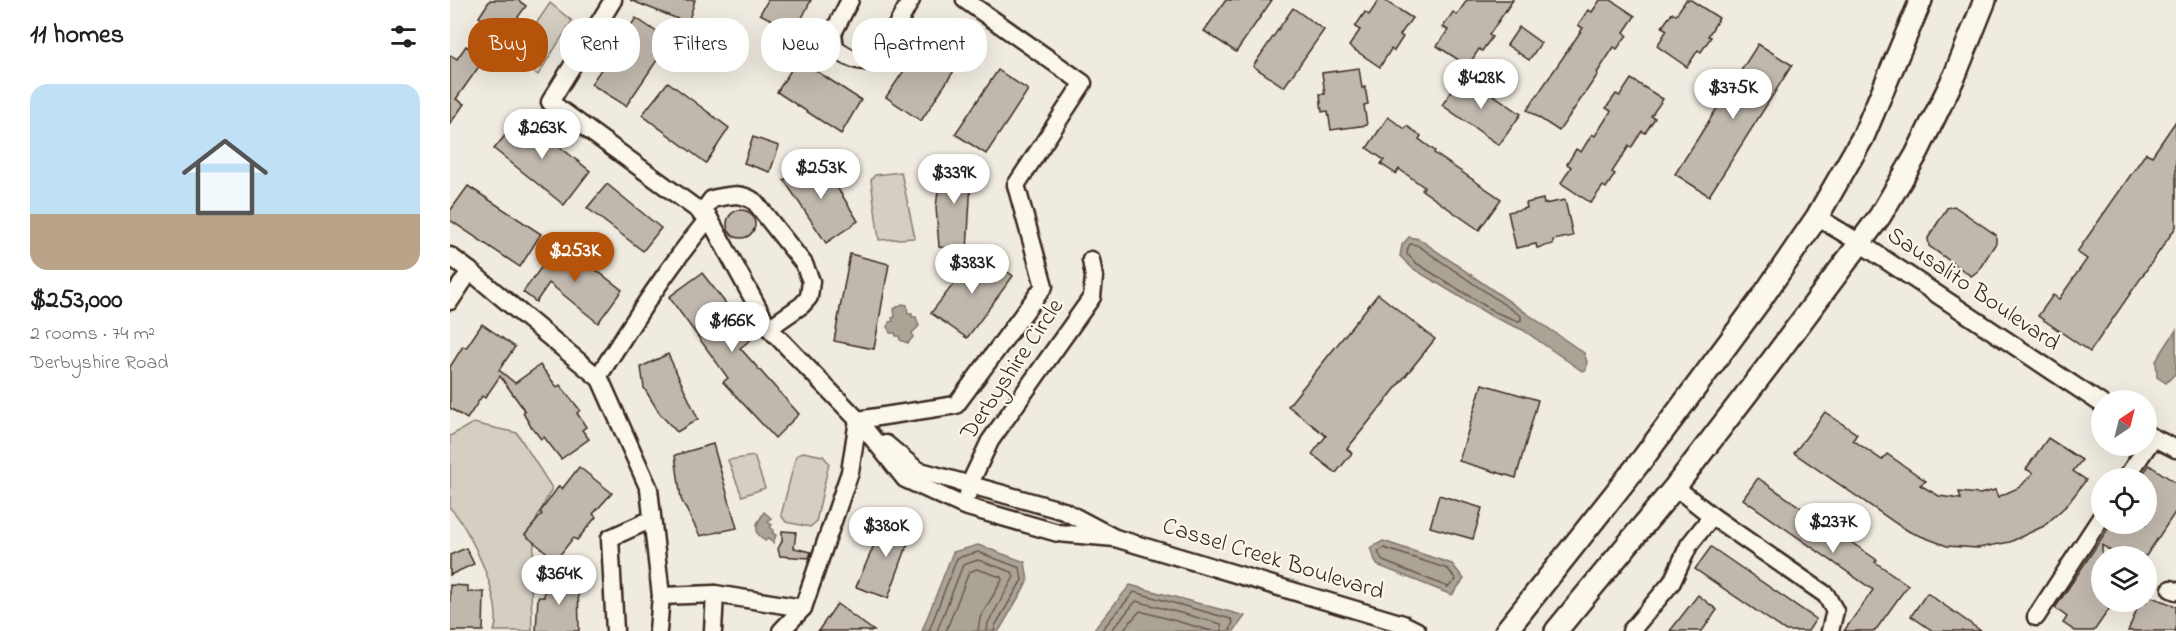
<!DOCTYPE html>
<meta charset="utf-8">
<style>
body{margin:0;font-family:"Indie Flower",sans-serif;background:#f2f2f2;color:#202124;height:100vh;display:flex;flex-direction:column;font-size:22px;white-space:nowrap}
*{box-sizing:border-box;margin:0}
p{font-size:20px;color:#757577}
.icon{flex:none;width:33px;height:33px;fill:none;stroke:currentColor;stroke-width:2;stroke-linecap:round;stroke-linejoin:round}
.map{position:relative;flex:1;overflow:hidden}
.side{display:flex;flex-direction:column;background:#fff;width:450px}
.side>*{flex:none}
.hud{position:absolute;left:18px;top:18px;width:570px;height:54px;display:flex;gap:12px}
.needle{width:39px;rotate:35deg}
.controls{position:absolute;left:1641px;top:390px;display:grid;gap:12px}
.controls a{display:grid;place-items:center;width:66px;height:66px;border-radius:50%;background:#fff;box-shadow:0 6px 24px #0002;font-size:30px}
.price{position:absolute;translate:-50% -51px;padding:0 14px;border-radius:21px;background:#fff;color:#222;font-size:20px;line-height:39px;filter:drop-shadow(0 2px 3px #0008)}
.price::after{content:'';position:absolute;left:50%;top:36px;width:18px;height:14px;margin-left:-9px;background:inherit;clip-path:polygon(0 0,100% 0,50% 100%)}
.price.on{background:#b45309;color:#fff}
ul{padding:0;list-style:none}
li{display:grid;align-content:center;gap:12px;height:318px;padding:0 30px}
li+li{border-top:2px solid #e0e0e0}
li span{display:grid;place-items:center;height:186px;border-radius:18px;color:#555}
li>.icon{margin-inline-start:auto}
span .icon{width:108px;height:108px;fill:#fffc;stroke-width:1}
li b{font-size:26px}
h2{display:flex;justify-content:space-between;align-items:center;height:72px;padding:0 30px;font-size:26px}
.pill{padding:0 21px;border-radius:24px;background:#fff;box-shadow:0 6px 24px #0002;font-size:21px;line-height:54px}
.pill.on{background:#b45309;color:#fff}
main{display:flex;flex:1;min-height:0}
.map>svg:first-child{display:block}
.green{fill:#d5cec3;stroke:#887c70;stroke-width:1.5}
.water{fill:#aca397;stroke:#7f7367;stroke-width:1.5}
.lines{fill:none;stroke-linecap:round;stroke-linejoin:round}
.shore{stroke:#685a4e;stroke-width:1.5}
.building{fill:#c0b8ad;stroke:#3b2a1e;stroke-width:1.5}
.minor-casing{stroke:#3b2a1e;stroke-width:21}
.major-casing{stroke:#3b2a1e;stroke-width:26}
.minor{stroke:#fbf7ec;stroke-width:16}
.major{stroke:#fbf7ec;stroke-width:21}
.labels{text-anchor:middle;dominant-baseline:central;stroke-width:4.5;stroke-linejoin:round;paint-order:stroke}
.street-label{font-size:24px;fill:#3b2a1e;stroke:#fbf7ec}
</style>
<main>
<section class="side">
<h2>11 homes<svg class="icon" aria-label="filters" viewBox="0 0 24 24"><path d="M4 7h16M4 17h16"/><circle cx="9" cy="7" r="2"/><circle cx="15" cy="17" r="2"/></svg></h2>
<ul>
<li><span style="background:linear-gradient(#bfe0f5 70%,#b9a48a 0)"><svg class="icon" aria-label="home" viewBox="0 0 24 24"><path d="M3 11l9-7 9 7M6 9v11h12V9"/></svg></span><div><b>$253,000</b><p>2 rooms · 74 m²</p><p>Derbyshire Road</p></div></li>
</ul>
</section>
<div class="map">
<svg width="1726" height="631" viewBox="0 0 1726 631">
<rect width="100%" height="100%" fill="#f0ebe0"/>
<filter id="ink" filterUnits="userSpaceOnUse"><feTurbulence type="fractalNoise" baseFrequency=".0167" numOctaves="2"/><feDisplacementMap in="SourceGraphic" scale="12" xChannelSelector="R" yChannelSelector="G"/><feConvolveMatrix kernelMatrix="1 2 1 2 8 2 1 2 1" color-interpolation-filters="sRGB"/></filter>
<g filter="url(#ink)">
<g class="green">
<path d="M100,3L122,21L88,75L64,59L65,55Z"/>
<path d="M451,172L465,238L429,240L421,180L425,175Z"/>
<path d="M23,423L67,433L102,488L86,520L81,580L82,631H44C55,605 20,527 0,508V436Z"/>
<path d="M353,452L373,456L379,463L366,522L360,527L336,522L331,515L346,456Z"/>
<path d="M304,456L315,488L292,496L278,460Z"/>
</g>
<g class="water">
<path d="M959,237L969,239L1134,353L1137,362L1136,370L1132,371L1073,330L1043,317L962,268L950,256L952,245Z"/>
<path d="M452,304L457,305L458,314H462V317H466L469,326L462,333L463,337L458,343L450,340L449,336H446L445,333H440L438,327L439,322L443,321L442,318L445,317L444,309Z"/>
<path d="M1726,330V373L1716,383L1707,377L1706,361Z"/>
<path d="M314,512L321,518L318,522L322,525L320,528L324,530L322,533L326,535L323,543L318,539L315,541L307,533V524Z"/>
<path d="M933,541L1002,564L1014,579L1002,595L927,565L920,548Z"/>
<path d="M528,545L575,562L578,581L549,631H472L503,552Z"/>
<path d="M680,585L795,616L784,631H643Z"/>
</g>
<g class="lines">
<g class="shore">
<path d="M960,244L967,245L1071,316V320L1068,321L1045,312L966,263L957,254L958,248Z"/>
<path d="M934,548L998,569L1006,580L998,587L933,561L928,552Z"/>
<path d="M479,631L507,558L528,552L570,568L572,580L545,626L544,631"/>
<path d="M487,631L513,565L528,560L562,572L564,577L538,623L537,631"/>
<path d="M496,631L519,572L527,569L551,577L552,580L530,618L528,631"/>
<path d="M651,631L684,592L781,619L783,622L780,631"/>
<path d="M661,631L686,601L771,624L772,631"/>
<path d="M672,631L690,611L762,631"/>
</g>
</g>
<g class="building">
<path d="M40,0H68L76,6L55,35L29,17Z"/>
<path d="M180,0H245L238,23Z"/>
<path d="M318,0H361L345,32L310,14Z"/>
<path d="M776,0H822L786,52L754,31Z"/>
<path d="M929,0H934L962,18L950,35L953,37L944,51L941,49L930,67L899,46L910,30L905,27L915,12L919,15Z"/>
<path d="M1017,0H1063L1039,35L1042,37L1032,51L1029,49L1018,66L987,46L998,30L993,27L1003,12L1007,15Z"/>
<path d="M1150,0H1161L1185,16L1174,32L1177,35L1167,49L1164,47L1147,73L1148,74L1109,131L1077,110L1133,28L1128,25L1138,10L1142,12Z"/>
<path d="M1236,0H1241L1269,18L1258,36L1261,37L1251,52L1248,50L1237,67L1207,46L1217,30L1212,27L1222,13L1226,15Z"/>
<path d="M843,8L874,30L834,87L803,66Z"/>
<path d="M186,18L220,41L176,106L141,84Z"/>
<path d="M485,25L519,48L471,121L436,97Z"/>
<path d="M1069,27L1091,43L1079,60L1057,45Z"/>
<path d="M1308,44L1342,65L1259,196L1225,174Z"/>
<path d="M16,46L35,58L6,99L14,104L0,124V55L7,59Z"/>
<path d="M348,59L411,100L391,134L327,92Z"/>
<path d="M909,68L912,88L915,87L918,104L914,105L917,125L881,130L878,111L872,112L870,94H875L872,73Z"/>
<path d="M548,70L578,90L536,154L505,134Z"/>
<path d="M1013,74L1071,114L1049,145L992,105Z"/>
<path d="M1181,79L1213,99L1201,116L1205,118L1195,133L1192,131L1181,148L1179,146L1162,172L1165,174L1156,188L1153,186L1141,203L1111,183L1121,167L1117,164L1126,149L1131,152L1142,134L1145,136L1161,111L1156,108L1166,94L1170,96Z"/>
<path d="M218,82L279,128L256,163L192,115Z"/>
<path d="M71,116L140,171L114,205L44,149Z"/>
<path d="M938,117L955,129L957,126L971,136L969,139L985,151L984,153L1051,199L1029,230L972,190L974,187L949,169L946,174L931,164L934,160L917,148Z"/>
<path d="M1726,121V227L1640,352L1588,316L1603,295L1609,299L1637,259L1627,252L1696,153L1702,156Z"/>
<path d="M303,137L329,146L320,172L294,163Z"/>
<path d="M369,158L408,221L376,243L334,180Z"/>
<path d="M492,160L522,164L517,251L489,247L486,207Z"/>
<path d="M157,184L211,228L193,251L137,208Z"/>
<path d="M18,186L91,234L70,267L0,220V211Z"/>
<path d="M1093,199L1094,204L1115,200L1123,236L1103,240V244L1087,248L1086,244L1066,248L1058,212L1077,208L1076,203Z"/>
<path d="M1504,206L1546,235V243L1528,271L1521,276L1479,246L1478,238L1497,208Z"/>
<circle cx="291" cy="224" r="14"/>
<path d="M110,242L172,290L148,323L99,283L86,302L73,292Z"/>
<path d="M529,251L563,276L517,338L481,313Z"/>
<path d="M400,254L439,264L424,349L384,341Z"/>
<path d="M252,273L303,338L290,348L349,414L325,438L273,382L278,378L219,297Z"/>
<path d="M928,294L985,339L897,449L902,453L886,473L862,454L876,436L838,406Z"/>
<path d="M32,324L65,347L49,370L65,383L90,365L107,387L110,385L130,410L127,413L136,427L132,430L139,439L111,459L94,437L91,439L80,425L73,413L75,411L50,376L35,398L32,396L17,419L0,408V367L13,346L16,348Z"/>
<path d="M218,354L248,419L227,432L210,414L194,388L191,367Z"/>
<path d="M1032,384L1088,400L1066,478L1009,461Z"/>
<path d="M1375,412L1407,434L1403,440L1432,460L1437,454L1476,481L1470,485L1489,496L1511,499L1509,492L1530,494L1545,490L1548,497L1570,487L1583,473L1576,469L1598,438L1632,460L1623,471L1636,480L1617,505L1594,526L1560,542L1528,548L1497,546L1460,532L1447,524L1344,453Z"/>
<path d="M263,444L287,528L250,536L231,499L225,455Z"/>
<path d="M1699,465L1726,483V511L1696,556H1668L1652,545V602H1664L1644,631H1625L1613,623L1617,617L1605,608L1661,524H1696V478H1690Z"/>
<path d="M129,467L162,493L143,514L146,517L127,540L123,538L106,560L75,535L92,514L90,512L109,486L112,489Z"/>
<path d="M1308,478L1427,560L1425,562L1458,585L1425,631H1394L1423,590L1293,499Z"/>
<path d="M989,495L1032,508L1023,539L980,527Z"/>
<path d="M436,517L464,527L438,598L406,587Z"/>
<path d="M332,531L346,532L344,548L361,552L359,558L330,556L328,549L332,541Z"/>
<path d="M1261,547L1366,619L1358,631H1336L1245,569Z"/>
<path d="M16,548L24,564L0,575V555Z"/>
<path d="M94,579L128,580L129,631H86L88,597H94Z"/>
<path d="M0,585L18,586V592H34L33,631H0Z"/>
<path d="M1477,593L1531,631H1483L1461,616Z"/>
<path d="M1248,595L1267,610L1252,631H1220Z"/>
<path d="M1696,595L1726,606V631H1678L1690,602H1696Z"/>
<path d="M387,604L424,631H368Z"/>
</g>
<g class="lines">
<defs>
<g id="minor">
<path d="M163,0L100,102L259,218L319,328L408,420L455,479L514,506L608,533L665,538"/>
<path d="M400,0L383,33L385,48C398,58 407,62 423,61L437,43L461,0"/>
<path d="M251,214L262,199C278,196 290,191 305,202L354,264L361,281L359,297L352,305L319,328"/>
<path d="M1367,217L1410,243L1652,404"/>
<path d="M0,256L20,271"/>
<path d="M0,301L20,271L150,379L199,489L211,596L208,631"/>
<path d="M148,377C183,322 217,268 259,218"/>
<path d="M408,420L506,405L594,286L566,185L633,83L515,0"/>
<path d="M1696,434L1726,449"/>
<path d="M436,444L467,470L614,511L665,538L953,624L967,631"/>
<path d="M1676,478L1703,438"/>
<path d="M1225,487L1262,516L1376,595L1385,611L1380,631"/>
<path d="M518,494L523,477L540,441L642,297L644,277L641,260"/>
<path d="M1721,589L1726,591"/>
<path d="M211,596L265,594L353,608L400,472L408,420"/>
<path d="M1586,617L1652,516"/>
<path d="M165,631L160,538L202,519"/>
<path d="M263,631L265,594"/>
<path d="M331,631L353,608"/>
<path d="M1181,631L1222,582L1239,545L1262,516"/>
</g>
<g id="major">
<path d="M1056,631L1194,457L1311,299L1367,217L1413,137L1471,0"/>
<path d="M1106,631L1225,487L1318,366L1430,216L1466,155L1505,75L1535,0"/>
</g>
</defs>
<use href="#minor" class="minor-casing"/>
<use href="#major" class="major-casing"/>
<use href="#minor" class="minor"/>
<use href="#major" class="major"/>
</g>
</g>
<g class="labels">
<g class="street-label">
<text transform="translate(1523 290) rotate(34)">Sausalito Boulevard</text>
<text transform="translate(563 370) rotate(-56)">Derbyshire Circle</text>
<text transform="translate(823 560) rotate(17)">Cassel Creek Boulevard</text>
</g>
</g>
</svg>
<div class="controls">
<a><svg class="needle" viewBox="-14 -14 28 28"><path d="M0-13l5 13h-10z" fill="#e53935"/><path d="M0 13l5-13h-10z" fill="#757577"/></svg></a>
<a><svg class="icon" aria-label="locate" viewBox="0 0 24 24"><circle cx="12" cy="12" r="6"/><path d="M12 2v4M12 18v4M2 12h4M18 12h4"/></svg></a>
<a><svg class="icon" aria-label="layers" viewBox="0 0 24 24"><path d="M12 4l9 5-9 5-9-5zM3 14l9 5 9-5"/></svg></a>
</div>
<b class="price" style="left:1031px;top:110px">$428K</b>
<b class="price" style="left:1283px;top:120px">$375K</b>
<b class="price" style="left:92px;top:160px">$263K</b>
<b class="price" style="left:371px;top:200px">$253K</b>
<b class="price" style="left:504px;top:205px">$339K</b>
<b class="price on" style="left:125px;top:283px">$253K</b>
<b class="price" style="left:522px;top:295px">$383K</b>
<b class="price" style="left:282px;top:353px">$166K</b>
<b class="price" style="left:1383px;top:554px">$237K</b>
<b class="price" style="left:436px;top:558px">$380K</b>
<b class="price" style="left:109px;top:606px">$364K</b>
<div class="hud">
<a class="pill on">Buy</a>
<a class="pill">Rent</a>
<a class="pill">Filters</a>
<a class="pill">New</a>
<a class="pill">Apartment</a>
</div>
</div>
</main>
